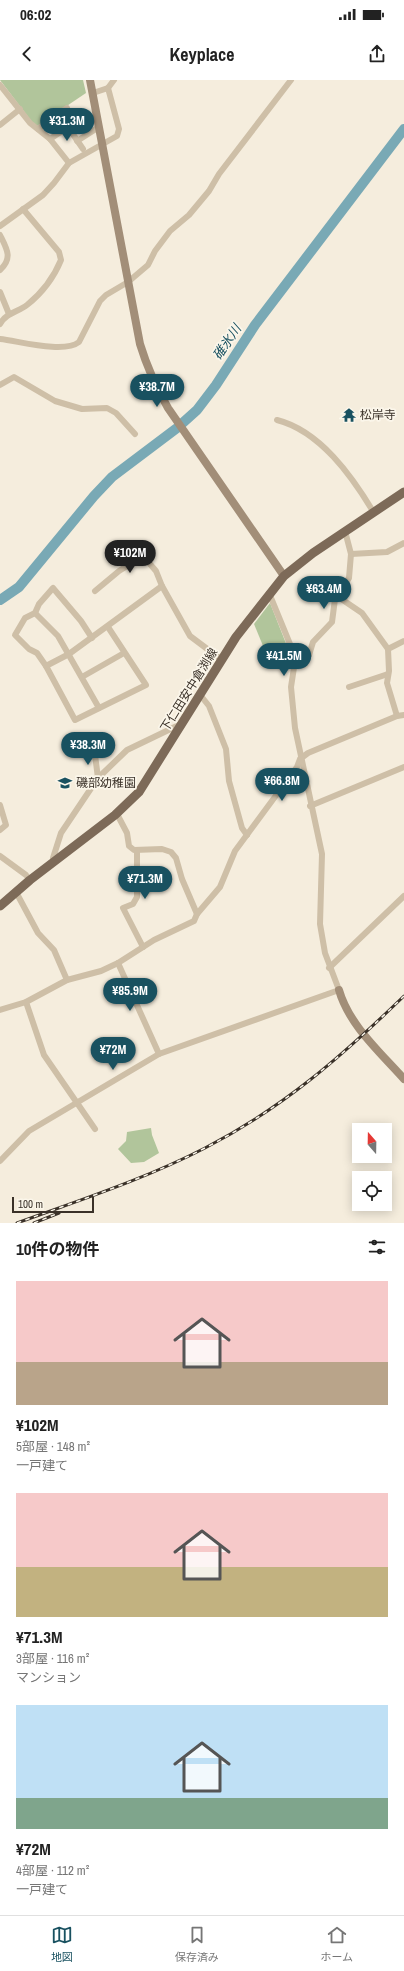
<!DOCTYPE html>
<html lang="ja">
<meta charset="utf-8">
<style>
body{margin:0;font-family:"Archivo Narrow","Noto Sans JP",sans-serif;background:#f2f2f2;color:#222;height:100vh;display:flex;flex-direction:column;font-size:15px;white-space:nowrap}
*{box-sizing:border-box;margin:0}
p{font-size:13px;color:#767676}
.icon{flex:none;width:22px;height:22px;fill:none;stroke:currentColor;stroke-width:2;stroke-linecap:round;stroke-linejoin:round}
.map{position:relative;height:1143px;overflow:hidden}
.drawer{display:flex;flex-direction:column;background:#fff;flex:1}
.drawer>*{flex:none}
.needle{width:26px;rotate:340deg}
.tools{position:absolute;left:352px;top:1043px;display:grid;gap:8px}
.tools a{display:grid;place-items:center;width:40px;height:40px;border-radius:0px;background:#fff;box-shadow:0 2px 10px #0003;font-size:20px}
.scale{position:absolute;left:12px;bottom:10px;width:82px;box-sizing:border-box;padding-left:4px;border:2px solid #3a3128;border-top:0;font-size:11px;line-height:14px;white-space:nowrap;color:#3a3128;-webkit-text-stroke:3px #fbf6ea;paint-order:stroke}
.price{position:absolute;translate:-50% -34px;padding:0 9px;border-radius:14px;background:#195160;color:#fff;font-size:13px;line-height:26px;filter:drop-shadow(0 1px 2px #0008)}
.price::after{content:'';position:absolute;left:50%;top:24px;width:12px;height:9px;margin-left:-6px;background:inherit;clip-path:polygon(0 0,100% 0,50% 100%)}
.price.current{background:#222;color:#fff}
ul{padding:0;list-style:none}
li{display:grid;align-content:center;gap:8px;height:212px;padding:0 16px}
li span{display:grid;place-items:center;height:124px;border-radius:0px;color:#555}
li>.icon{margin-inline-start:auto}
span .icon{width:72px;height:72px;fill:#fffc;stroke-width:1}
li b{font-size:17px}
h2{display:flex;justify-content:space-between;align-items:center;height:48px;padding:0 16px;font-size:17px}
.status{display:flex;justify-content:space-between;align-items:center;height:28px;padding:0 20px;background:#fff;direction:ltr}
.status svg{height:11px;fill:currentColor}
header{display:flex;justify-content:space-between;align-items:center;height:52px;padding:0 16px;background:#fff;font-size:18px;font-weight:700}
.menu{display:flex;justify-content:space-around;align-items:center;height:56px;border-top:1px solid #e0e0e0;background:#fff;font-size:11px;color:#767676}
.menu a{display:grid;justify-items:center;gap:2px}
.menu .current{color:#195160}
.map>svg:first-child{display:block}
.green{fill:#b1c59b}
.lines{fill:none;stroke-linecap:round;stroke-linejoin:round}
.river{stroke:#79a9b5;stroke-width:10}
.street{stroke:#cebfa7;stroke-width:6}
.secondary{stroke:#a28e78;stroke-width:8}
.primary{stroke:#7d6a58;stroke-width:9}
.rail-casing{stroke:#3a3128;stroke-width:3}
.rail{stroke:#fbf6ea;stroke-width:1.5;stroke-dasharray:4.5;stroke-linecap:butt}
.labels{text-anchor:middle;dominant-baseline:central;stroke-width:3.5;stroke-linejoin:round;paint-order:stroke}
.poi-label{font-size:12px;fill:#3a3128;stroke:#fbf6ea;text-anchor:start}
.street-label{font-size:12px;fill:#3a3128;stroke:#fbf6ea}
.water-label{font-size:13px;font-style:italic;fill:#195160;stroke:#fbf6ea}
</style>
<div class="status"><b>06:02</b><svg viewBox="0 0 49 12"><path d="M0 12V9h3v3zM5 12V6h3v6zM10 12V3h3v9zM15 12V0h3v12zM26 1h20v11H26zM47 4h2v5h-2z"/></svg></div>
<header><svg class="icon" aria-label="back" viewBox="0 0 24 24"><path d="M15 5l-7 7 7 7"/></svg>Keyplace<svg class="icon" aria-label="share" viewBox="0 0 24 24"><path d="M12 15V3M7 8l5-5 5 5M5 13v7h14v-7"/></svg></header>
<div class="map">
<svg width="404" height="1143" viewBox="0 0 404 1143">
<rect width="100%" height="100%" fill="#f5eddd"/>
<g class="green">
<path d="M0,0H83L86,13L37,46L32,42Z"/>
<path d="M270,523L289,571L268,578L254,544Z"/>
<path d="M151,1048L152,1055L159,1073L144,1082L131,1083L118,1069L126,1061L127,1052Z"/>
</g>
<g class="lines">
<path class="river" d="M0,520L19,507L94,416L112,397L177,348L197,330L216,305L255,245L404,49"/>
<g class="street">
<path d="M0,5L30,43L50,59L69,83"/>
<path d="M93,13L108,8L114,0"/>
<path d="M0,45L20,29"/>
<path d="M38,49L67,28"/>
<path d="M50,59L68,47L83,69"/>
<path d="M77,61L99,47"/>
<path d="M0,146L43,115L54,103L69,83L117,56L119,49L108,8"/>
<path d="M0,155C7,169 13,178 0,190"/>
<path d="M0,212L9,234"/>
<path d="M0,244C6,233 18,232 27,225C42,213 54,197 61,180L59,172L23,129"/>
<path d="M0,259C19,261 64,274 79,262L100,221L106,215L128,202L148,185L155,171L170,151L189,135L209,111L219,94L291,0"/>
<path d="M0,305L14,297L55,321L82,329L107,328L116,333L135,354"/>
<path d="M277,340C320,351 352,396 374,433"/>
<path d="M345,451L351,474L387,472L404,463"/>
<path d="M95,511L119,491L143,476L156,491L162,506"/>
<path d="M337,516L362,533L388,569"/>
<path d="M35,533L58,556L99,628"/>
<path d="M92,558L81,541L53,508L39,524L35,533L25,538L15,555L29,569L37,573L46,586L75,640L146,605L108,547"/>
<path d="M294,584L309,575L313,562L332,542L335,519L349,498L351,474"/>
<path d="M46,586L69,574L162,506L190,556L222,580"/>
<path d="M82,597L124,573"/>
<path d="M349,607L388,594"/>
<path d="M201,616L209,626L226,669L229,701L242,748L247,755"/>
<path d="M397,636L387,603L389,591L388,569L404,561"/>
<path d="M74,674L86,673L95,675L98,698"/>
<path d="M0,725L6,745L0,750"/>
<path d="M310,726L404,687"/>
<path d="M117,734L127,753L129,766L134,770L162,769L171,772L176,778L182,799L197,834"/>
<path d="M137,770V817L133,824L123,828L143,867"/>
<path d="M0,776L26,795L30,800"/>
<path d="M53,783V778L61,753L98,698L127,670L181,644"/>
<path d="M16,812L38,853L54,870L67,900"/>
<path d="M118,883L159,974"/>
<path d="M329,888L404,816"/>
<path d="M26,922L44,975L95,1049"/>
<path d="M0,930L26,922L67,900L101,891L118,883L154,860L194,841L197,834L220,807L235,771L297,687L300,679L308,673L397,636L404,635"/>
<path d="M0,1081L29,1051L159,974L339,910L325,873L320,844L322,774L295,648L291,607L295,581L292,569L269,513"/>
</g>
<g class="secondary">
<path d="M90,0L140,264C147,287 156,307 168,328L284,496"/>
<path d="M339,910C349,945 380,972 404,999"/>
</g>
<path class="primary" d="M0,826L30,800L115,735L139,712L236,557L284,496L313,473L404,412"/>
<defs>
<g id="rail">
<path d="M17,1143C80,1120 145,1099 205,1068C284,1027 341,977 404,916"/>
<path d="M34,1143L59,1133"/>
</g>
</defs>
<use href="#rail" class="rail-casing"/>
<use href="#rail" class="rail"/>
</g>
<defs>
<symbol id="temple-bare" viewBox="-9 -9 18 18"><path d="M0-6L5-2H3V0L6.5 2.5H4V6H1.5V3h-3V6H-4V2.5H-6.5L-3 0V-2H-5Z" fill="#195160" stroke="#fbf6ea" stroke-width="2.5" paint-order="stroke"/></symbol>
<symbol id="school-bare" viewBox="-9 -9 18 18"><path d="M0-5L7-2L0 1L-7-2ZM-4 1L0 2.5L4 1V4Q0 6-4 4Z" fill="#195160" stroke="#fbf6ea" stroke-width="2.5" paint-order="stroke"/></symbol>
</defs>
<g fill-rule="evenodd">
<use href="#temple-bare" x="339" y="325" width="20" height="20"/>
<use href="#school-bare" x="55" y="693" width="20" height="20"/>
</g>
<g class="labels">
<g class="poi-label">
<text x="360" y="335">松岸寺</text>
<text x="76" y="703">磯部幼稚園</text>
</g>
<g class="street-label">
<text transform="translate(189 610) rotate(-58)">下仁田安中倉渕線</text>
</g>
<g class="water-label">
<text transform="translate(227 262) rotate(-56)">碓氷川</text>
</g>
</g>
</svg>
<div class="tools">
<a><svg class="needle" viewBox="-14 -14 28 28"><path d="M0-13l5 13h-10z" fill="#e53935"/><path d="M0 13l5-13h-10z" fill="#767676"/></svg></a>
<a><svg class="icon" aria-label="locate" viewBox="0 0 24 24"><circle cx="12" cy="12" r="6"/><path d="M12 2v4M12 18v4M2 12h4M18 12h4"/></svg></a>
</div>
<div class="scale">100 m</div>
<b class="price" style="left:67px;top:62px">¥31.3M</b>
<b class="price" style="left:157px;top:328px">¥38.7M</b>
<b class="price current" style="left:130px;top:494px">¥102M</b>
<b class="price" style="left:324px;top:530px">¥63.4M</b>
<b class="price" style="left:284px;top:597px">¥41.5M</b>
<b class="price" style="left:88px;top:686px">¥38.3M</b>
<b class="price" style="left:282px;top:722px">¥66.8M</b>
<b class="price" style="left:145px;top:820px">¥71.3M</b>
<b class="price" style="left:130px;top:932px">¥85.9M</b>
<b class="price" style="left:113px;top:991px">¥72M</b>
</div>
<section class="drawer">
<h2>10件の物件<svg class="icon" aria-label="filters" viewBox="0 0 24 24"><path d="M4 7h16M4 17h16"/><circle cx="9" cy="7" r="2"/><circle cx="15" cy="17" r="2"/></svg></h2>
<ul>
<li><span style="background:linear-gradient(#f6c9c9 65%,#b9a48a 0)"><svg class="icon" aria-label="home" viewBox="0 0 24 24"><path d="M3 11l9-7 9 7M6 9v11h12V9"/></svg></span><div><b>¥102M</b><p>5部屋 · 148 m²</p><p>一戸建て</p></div></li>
<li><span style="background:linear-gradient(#f6c9c9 60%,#c2b280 0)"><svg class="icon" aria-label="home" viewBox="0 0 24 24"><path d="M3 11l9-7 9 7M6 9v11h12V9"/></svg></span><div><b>¥71.3M</b><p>3部屋 · 116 m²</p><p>マンション</p></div></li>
<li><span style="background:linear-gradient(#bfe0f5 75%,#7fa58c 0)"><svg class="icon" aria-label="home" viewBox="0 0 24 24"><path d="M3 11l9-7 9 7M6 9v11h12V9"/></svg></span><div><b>¥72M</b><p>4部屋 · 112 m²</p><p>一戸建て</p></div></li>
</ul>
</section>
<nav class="menu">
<a class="current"><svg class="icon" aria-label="map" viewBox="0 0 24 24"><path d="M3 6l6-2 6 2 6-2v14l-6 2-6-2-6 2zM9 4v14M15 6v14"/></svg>地図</a>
<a><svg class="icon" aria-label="saved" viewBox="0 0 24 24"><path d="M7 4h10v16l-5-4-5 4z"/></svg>保存済み</a>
<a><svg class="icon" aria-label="home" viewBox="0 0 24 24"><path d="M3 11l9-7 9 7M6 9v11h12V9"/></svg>ホーム</a>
</nav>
